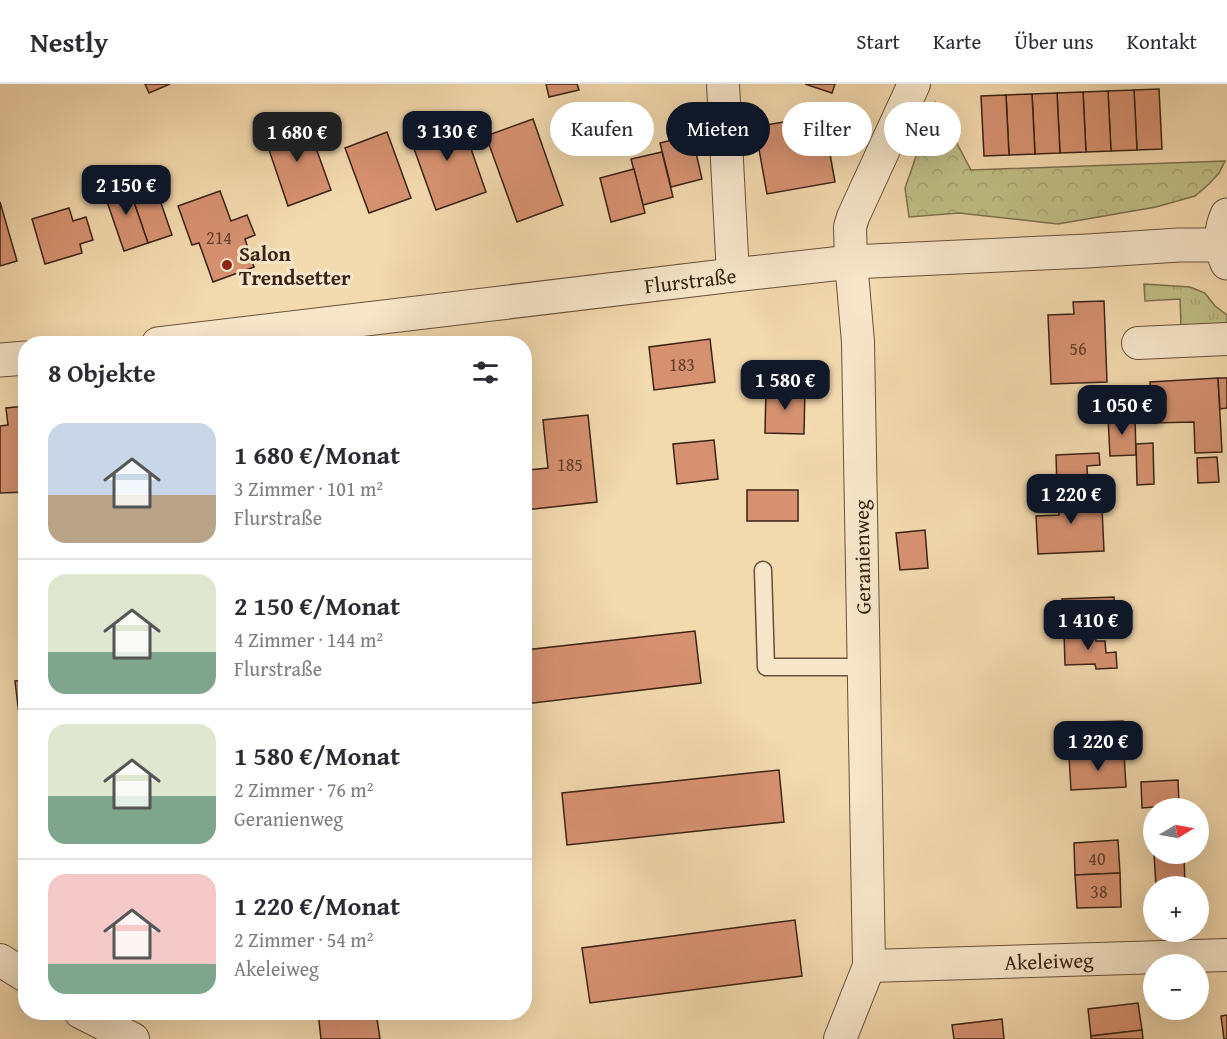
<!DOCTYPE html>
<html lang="de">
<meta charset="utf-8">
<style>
body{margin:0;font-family:"Gentium Book Plus",serif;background:#f7f7f7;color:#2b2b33;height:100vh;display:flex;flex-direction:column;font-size:22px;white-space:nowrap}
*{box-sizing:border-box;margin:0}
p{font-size:20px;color:#7c7c81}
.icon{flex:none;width:33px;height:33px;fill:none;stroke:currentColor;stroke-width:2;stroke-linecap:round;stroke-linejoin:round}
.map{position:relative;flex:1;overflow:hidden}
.drawer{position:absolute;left:18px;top:252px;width:514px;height:684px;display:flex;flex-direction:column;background:#fff;border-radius:24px;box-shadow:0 6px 24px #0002}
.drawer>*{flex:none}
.top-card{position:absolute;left:550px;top:18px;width:570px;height:54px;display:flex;gap:12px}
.needle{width:39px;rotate:80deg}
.tools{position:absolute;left:1143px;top:714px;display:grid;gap:12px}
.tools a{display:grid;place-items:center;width:66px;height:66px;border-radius:50%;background:#fff;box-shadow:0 6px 24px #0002;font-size:30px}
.price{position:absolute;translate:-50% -51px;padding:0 14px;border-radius:12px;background:#111827;color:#fff;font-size:20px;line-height:39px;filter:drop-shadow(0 2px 3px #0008)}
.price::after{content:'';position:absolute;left:50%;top:36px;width:18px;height:14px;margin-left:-9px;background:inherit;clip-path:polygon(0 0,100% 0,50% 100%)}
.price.selected{background:#222;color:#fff}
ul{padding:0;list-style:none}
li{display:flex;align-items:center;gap:18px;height:150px;padding:0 30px}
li+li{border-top:2px solid #e1e1e2}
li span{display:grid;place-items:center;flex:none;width:168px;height:120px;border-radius:18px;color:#555}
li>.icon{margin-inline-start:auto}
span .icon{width:72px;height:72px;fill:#fffc;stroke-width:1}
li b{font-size:26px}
h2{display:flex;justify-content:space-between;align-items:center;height:72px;padding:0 30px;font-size:26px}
.chip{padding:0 21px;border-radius:27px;background:#fff;box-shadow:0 6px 24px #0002;font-size:21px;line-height:54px}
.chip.selected{background:#111827;color:#fff}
header{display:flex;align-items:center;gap:36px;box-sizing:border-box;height:84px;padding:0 30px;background:#fff;border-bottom:2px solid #e1e1e2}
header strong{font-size:28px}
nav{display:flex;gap:33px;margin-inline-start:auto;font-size:21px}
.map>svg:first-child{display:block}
.grass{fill:url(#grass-tufts);stroke:#7d704d;stroke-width:1.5}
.forest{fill:url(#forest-crowns);stroke:#7d704d;stroke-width:1.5}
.building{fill:#d69171;stroke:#3a2314;stroke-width:1.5}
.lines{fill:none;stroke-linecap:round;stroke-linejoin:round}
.service-casing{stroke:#68503a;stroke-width:19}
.minor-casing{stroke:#68503a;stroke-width:34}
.tertiary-casing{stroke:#68503a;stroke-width:35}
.service{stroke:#f7e6ca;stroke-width:16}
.minor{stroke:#f7e6ca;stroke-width:32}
.tertiary{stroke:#f7e6ca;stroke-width:33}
.poi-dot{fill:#8f2418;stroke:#f7e6ca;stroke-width:2}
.labels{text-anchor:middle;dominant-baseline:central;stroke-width:6;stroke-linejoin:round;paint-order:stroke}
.number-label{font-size:18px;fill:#613e2b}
.poi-label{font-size:21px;font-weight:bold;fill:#3a2314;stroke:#f7e6ca;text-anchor:start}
.street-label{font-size:21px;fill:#3a2314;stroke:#f7e6ca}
</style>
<header>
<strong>Nestly</strong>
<nav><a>Start</a><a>Karte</a><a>Über uns</a><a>Kontakt</a></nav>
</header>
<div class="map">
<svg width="1227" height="955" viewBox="0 0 1227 955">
<defs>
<pattern id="grass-tufts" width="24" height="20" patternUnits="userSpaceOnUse" patternTransform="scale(1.5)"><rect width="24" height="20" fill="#c0be86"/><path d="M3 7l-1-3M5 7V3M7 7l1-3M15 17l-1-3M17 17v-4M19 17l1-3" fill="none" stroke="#a6a373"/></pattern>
<pattern id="forest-crowns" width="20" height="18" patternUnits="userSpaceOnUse" patternTransform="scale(1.5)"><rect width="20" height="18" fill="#c0be86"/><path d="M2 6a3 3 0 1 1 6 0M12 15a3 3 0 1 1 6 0" fill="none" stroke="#a6a373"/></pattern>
</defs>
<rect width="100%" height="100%" fill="#f3d9ae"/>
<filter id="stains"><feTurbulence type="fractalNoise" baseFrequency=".00333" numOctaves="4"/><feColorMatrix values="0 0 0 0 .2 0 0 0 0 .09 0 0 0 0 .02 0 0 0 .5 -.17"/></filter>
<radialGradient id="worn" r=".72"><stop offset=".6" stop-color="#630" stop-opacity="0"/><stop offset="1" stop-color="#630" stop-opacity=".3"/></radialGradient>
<path class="grass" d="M1144,200L1190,203L1205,209L1215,222L1227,231V249L1181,241L1180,215L1145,217Z"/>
<path class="forest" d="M935,18L971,86L1225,77L1219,89L1209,100L1195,112L1156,123L1058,140L959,129L909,133L905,104Z"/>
<g class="building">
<path d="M145,0H170L149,9Z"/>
<path d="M546,0H577L579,6L549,13Z"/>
<path d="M805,0H835L832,9Z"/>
<path d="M1159,5L1162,65L1137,66L1134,6Z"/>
<path d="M1134,6L1137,66L1111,67L1108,7Z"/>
<path d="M1108,7L1111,67L1086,68L1083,8Z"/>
<path d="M1083,8L1086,68L1060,69L1057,9Z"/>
<path d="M1057,9L1060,69L1035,70L1032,10Z"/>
<path d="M1032,10L1035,70L1009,71L1006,11Z"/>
<path d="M1006,11L1009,71L984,72L981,12Z"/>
<path d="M459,30L486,108L436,126L408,48Z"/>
<path d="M823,31L835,98L767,110L755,43Z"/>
<path d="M533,35L563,121L517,138L486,52Z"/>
<path d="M306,36L331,106L288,122L264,51Z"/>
<path d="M387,48L411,114L369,129L345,64Z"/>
<path d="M692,51L702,95L671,103L660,59Z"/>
<path d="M662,68L673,113L643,121L631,75Z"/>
<path d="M634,85L645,129L611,138L600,94Z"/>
<path d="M151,90L172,151L148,159L127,98Z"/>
<path d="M127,98L148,159L124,167L103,106Z"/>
<path d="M220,107L231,137L247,131L255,151L245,155L254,183L213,198L199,159L192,161L178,122Z"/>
<path d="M0,118L17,177L0,182Z"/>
<path d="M69,124L73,137L86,133L93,156L80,160L82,169L45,180L32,135Z"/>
<path d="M1104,217L1107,298L1051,300L1048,231L1074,230L1073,218Z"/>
<path d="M710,255L715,298L654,306L649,263Z"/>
<path d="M1218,294L1222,368L1195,369L1194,338L1152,339L1150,298Z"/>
<path d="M1218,294H1227V324L1220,325Z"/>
<path d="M766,304H805L804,350L765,349Z"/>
<path d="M1134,309L1135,332L1116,333L1115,310Z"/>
<path d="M26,322V408L0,409V342L8,341L6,324Z"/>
<path d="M588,331L597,418L525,426V376H527L528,386L548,384L543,336Z"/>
<path d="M1135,332L1136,371L1110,372L1108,333Z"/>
<path d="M714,356L718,395L677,400L673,360Z"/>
<path d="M1153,359L1154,400L1137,401L1136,360Z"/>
<path d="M1099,369L1100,381L1087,382L1088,403L1057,404L1056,371Z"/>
<path d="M1217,373L1219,398L1198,399L1197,374Z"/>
<path d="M1088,403L1090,424H1102L1104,467L1038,470L1036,432L1059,431L1057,404Z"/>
<rect x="747" y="406" width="51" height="31"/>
<path d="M925,446L928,484L900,486L896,449Z"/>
<path d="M1114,513L1116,546L1064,548L1062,515Z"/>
<path d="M695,547L701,599L525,620V566Z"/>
<path d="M1095,547L1096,557H1105L1106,569L1116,568L1117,584L1096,585L1095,580L1065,581L1064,548Z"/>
<path d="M26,596V689L15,597Z"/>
<path d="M1123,637L1124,669L1069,672L1067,639Z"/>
<path d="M1124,669L1126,703L1071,706L1069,672Z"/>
<path d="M779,686L784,738L567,761L562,709Z"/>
<path d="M1178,696L1179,721L1142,724L1141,698Z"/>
<path d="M1118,756L1120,789L1075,791L1074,759Z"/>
<path d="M1154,770H1184L1185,802H1156Z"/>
<path d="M1120,789L1121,823L1077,824L1075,791Z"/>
<path d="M795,836L802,892L590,919L582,864Z"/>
<path d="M1138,919L1142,946L1091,952L1088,925Z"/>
<path d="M318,928H376L380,955H321Z"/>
<path d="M1227,931V955H1224L1221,932Z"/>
<path d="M1002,935L1004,955H954L952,941Z"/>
<path d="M1142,946L1143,955H1091V952Z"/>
</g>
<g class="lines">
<defs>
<path id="service" d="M763,486L766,583H864"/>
<g id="minor">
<path d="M723,0L733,191"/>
<path d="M1138,259L1227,255"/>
<path d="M0,876L26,892"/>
<path id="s1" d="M869,882L1227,871"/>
<path d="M80,928L133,955"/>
<path d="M840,955L869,882L858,258L851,178L850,143L853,133L914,0"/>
</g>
<g id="tertiary">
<path d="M1227,131C1220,146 1220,164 1227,179"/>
<path id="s2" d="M158,260L733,191L851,178L1087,167L1179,161H1222"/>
<path d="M0,276L26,274"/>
</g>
</defs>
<use href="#service" class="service-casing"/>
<use href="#minor" class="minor-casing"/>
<use href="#tertiary" class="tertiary-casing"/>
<use href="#service" class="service"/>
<use href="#minor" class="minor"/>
<use href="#tertiary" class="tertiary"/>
</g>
<circle class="poi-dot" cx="227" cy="181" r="6"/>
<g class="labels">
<g class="number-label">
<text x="219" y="153">214</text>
<text x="1078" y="264">56</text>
<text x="682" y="280">183</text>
<text x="570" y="380">185</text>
<text x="1097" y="774">40</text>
<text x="1099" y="807">38</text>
</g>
<g class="poi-label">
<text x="239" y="169">Salon<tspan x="239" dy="24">Trendsetter</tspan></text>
</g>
<g class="street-label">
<text stroke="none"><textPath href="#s2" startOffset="536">Flurstraße</textPath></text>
<text transform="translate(862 473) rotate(-91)">Geranienweg</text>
<text stroke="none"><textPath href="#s1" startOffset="180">Akeleiweg</textPath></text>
</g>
</g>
<rect width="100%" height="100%" filter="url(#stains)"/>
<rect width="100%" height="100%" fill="url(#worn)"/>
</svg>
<div class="tools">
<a><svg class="needle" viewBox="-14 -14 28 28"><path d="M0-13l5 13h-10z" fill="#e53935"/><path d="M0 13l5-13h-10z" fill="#7c7c81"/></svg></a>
<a>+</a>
<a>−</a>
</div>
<b class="price" style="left:447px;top:78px">3 130 €</b>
<b class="price selected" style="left:297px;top:79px">1 680 €</b>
<b class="price" style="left:126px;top:132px">2 150 €</b>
<b class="price" style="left:785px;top:327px">1 580 €</b>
<b class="price" style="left:1122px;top:352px">1 050 €</b>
<b class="price" style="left:1071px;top:441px">1 220 €</b>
<b class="price" style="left:1088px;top:567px">1 410 €</b>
<b class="price" style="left:1098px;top:688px">1 220 €</b>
<div class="top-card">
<a class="chip">Kaufen</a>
<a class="chip selected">Mieten</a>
<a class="chip">Filter</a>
<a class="chip">Neu</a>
</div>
<section class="drawer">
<h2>8 Objekte<svg class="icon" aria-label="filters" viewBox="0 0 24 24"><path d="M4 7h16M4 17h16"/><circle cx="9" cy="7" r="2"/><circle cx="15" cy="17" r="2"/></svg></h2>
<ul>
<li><span style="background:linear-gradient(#c9d6e8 60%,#b9a48a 0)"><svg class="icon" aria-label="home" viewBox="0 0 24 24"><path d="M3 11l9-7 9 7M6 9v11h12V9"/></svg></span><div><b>1 680 €/Monat</b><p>3 Zimmer · 101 m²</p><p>Flurstraße</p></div></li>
<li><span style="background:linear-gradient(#dfe7d0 65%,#7fa58c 0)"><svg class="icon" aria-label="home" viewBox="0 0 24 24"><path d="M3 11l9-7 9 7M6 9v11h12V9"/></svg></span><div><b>2 150 €/Monat</b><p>4 Zimmer · 144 m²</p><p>Flurstraße</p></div></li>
<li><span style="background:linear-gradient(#dfe7d0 60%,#7fa58c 0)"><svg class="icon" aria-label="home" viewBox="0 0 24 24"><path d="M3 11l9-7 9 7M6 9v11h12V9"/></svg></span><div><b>1 580 €/Monat</b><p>2 Zimmer · 76 m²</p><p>Geranienweg</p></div></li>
<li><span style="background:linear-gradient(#f6c9c9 75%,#7fa58c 0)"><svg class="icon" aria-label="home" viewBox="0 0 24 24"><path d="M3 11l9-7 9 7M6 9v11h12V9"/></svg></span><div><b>1 220 €/Monat</b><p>2 Zimmer · 54 m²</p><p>Akeleiweg</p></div></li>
</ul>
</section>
</div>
